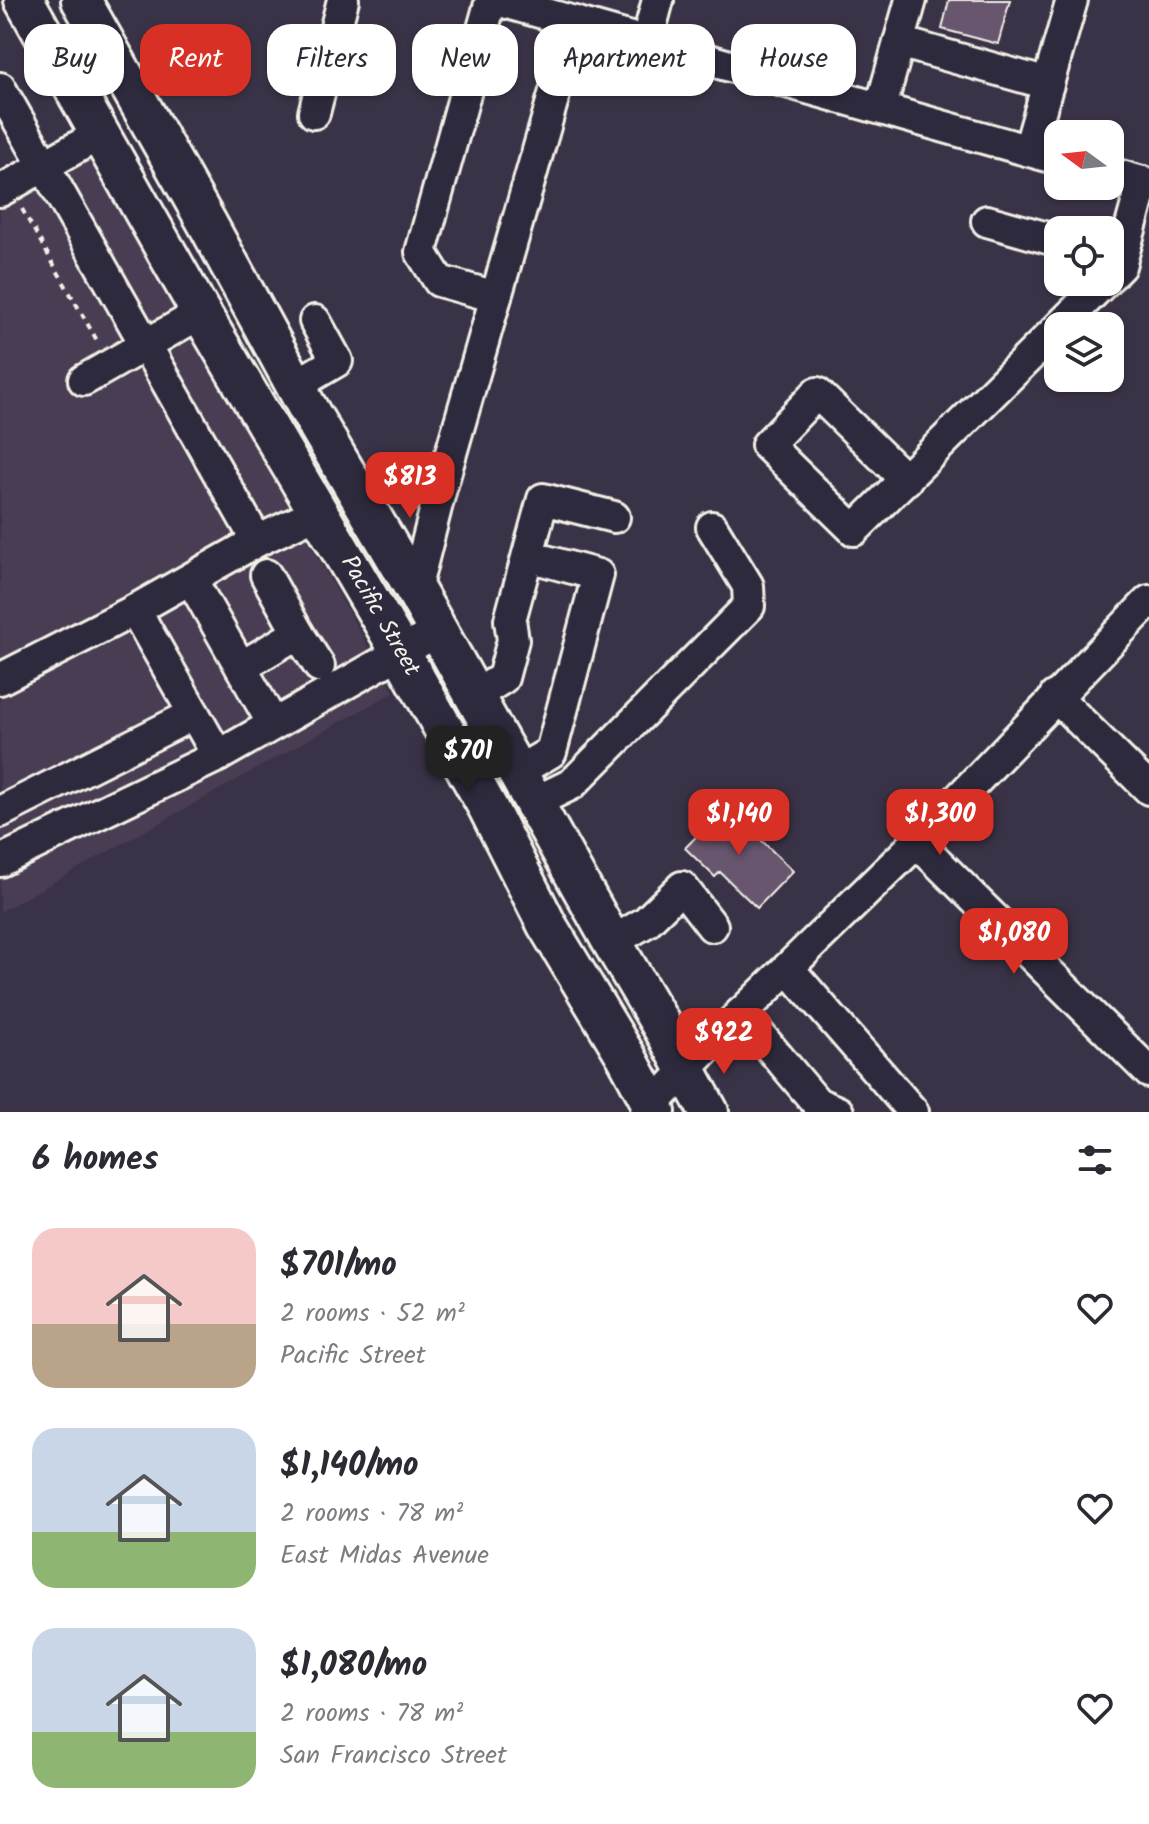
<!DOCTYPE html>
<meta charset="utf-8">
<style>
body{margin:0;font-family:Kalam,sans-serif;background:#f2f2f3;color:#2b2b33;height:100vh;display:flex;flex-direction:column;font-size:30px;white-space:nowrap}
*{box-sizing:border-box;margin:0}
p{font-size:26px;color:#7c7c81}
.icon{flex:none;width:44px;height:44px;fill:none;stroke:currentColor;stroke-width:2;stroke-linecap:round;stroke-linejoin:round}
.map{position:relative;height:1112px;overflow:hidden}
.side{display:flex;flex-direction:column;background:#fff;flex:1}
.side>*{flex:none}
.hud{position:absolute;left:24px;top:24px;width:1102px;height:72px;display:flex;gap:16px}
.needle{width:52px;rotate:285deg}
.controls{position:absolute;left:1044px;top:120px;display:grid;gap:16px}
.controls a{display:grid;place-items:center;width:80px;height:80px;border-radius:16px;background:#fff;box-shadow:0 2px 6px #0004;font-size:40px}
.price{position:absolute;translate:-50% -68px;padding:0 18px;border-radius:16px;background:#d93025;color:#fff;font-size:26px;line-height:52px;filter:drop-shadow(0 2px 4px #0008)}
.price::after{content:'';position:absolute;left:50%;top:48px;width:24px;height:18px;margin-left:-12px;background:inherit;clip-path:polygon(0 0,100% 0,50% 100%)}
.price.selected{background:#222;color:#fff}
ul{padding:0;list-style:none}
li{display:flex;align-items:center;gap:24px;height:200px;padding:0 32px}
li span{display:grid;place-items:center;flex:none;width:224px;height:160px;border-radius:24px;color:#555}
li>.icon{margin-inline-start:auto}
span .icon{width:96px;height:96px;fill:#fffc;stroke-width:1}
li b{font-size:34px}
h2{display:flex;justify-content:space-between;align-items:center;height:96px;padding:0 32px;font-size:34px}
.tag{padding:0 28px;border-radius:24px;background:#fff;box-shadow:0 2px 6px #0004;font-size:28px;line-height:72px}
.tag.selected{background:#d93025;color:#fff}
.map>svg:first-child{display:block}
.built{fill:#483d53}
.building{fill:#67556e;stroke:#f4f1e8;stroke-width:2}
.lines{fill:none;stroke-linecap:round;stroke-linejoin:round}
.minor-casing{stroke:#f4f1e8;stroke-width:36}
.major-casing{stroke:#f4f1e8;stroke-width:44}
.path{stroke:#f4f1e8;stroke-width:4;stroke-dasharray:6 6;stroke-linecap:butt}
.minor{stroke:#2f2a3d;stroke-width:30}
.major{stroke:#2f2a3d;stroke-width:38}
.labels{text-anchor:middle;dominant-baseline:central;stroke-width:8;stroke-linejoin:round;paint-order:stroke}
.street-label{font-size:24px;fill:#f4f1e8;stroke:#2f2a3d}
</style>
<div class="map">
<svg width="1149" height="1112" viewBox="0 0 1149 1112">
<rect width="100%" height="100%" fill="#3a3347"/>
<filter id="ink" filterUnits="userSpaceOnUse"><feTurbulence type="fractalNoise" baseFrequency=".0125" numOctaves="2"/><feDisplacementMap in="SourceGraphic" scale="16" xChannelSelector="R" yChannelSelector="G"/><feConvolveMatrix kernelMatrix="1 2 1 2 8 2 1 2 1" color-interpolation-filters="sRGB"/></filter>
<g filter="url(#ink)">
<path class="built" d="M91,159L394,692L0,912V209Z"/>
<g class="building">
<path d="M949,0H1010L998,44L942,29Z"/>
<path d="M726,806L793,871L757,908L720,872L715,877L685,848Z"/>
</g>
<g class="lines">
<defs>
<g id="minor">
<path d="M491,0L421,252L439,281L496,297"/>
<path d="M497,0L1058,159"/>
<path d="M647,41L658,0"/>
<path d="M899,42L1048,84"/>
<path d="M0,88L257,541"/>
<path d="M881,107L911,0"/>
<path d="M314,113L343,0"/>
<path d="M1029,150L1072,0"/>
<path d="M1110,173L1149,184"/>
<path d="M0,191L100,134"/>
<path d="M987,221L1058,241"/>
<path d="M1110,276L1120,266L1143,182"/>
<path d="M1060,326L1104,282"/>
<path d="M84,380L201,313"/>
<path d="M296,385L337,361L315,321"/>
<path d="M906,480L817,393L767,445L854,530L1058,328"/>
<path d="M191,579L273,724"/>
<path d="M415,590L441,488L575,22"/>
<path d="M135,610L218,756L438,631"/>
<path d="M298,633L319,666"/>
<path d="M241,667L298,633L266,575"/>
<path d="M0,679L135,610L257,541L319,512"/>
<path d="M474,696L503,678L513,640L510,620L543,499L614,517"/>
<path d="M1055,696L1149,789"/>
<path d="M517,772L551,752L598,575L528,556"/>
<path d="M535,802L572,784L749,606L748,586L712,527"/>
<path d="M0,812L194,714"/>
<path d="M917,842L1149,1072"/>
<path d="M0,861L218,756"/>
<path d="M612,942L646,922L682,887L712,926"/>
<path d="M788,968L913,1112"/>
<path d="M741,1013L817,1103L838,1112"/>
<path d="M646,1112L722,1032L917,842L1149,601"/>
</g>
<g id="major">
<path d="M24,0L201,313L400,651L488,808L547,925L626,1056L656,1112"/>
<path d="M81,0L207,223L307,407L415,590L612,942L667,1035L709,1112"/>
</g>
</defs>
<use href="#minor" class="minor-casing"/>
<use href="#major" class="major-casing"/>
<path class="path" d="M22,209L99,344"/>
<use href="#minor" class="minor"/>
<use href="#major" class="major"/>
</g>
</g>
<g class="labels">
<g class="street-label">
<text transform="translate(380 616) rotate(60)">Pacific Street</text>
</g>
</g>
</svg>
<div class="controls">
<a><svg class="needle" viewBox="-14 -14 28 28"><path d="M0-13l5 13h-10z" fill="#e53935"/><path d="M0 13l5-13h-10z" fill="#7c7c81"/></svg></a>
<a><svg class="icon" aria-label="locate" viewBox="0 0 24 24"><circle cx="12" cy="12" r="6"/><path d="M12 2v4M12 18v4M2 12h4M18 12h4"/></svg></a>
<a><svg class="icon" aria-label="layers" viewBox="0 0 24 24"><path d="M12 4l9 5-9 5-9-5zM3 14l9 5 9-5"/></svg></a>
</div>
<b class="price" style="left:410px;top:520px">$813</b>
<b class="price selected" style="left:468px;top:794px">$701</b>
<b class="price" style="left:739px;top:857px">$1,140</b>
<b class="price" style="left:940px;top:857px">$1,300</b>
<b class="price" style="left:1014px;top:976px">$1,080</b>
<b class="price" style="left:724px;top:1076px">$922</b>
<div class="hud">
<a class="tag">Buy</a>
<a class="tag selected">Rent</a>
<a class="tag">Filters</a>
<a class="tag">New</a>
<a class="tag">Apartment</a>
<a class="tag">House</a>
</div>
</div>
<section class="side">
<h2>6 homes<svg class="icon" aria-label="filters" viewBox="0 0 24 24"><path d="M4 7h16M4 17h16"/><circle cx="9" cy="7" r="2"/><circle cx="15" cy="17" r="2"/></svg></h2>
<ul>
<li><span style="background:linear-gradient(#f6c9c9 60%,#b9a48a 0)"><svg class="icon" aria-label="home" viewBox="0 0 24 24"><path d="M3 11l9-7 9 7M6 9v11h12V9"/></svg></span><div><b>$701/mo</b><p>2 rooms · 52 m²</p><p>Pacific Street</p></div><svg class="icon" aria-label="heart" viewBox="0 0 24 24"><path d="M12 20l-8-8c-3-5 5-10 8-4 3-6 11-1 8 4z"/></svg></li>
<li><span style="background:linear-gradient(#c9d6e8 65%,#8fb573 0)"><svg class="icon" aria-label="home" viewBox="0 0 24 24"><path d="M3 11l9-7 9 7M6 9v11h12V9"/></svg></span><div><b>$1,140/mo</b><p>2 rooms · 78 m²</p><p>East Midas Avenue</p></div><svg class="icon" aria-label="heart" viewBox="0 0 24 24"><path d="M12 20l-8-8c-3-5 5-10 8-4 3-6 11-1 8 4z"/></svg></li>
<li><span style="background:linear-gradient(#c9d6e8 65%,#8fb573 0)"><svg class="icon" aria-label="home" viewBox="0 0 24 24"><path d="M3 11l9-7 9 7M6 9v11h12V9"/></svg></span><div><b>$1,080/mo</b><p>2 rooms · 78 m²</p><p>San Francisco Street</p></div><svg class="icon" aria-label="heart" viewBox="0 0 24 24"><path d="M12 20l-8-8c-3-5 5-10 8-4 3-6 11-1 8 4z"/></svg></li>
</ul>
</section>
